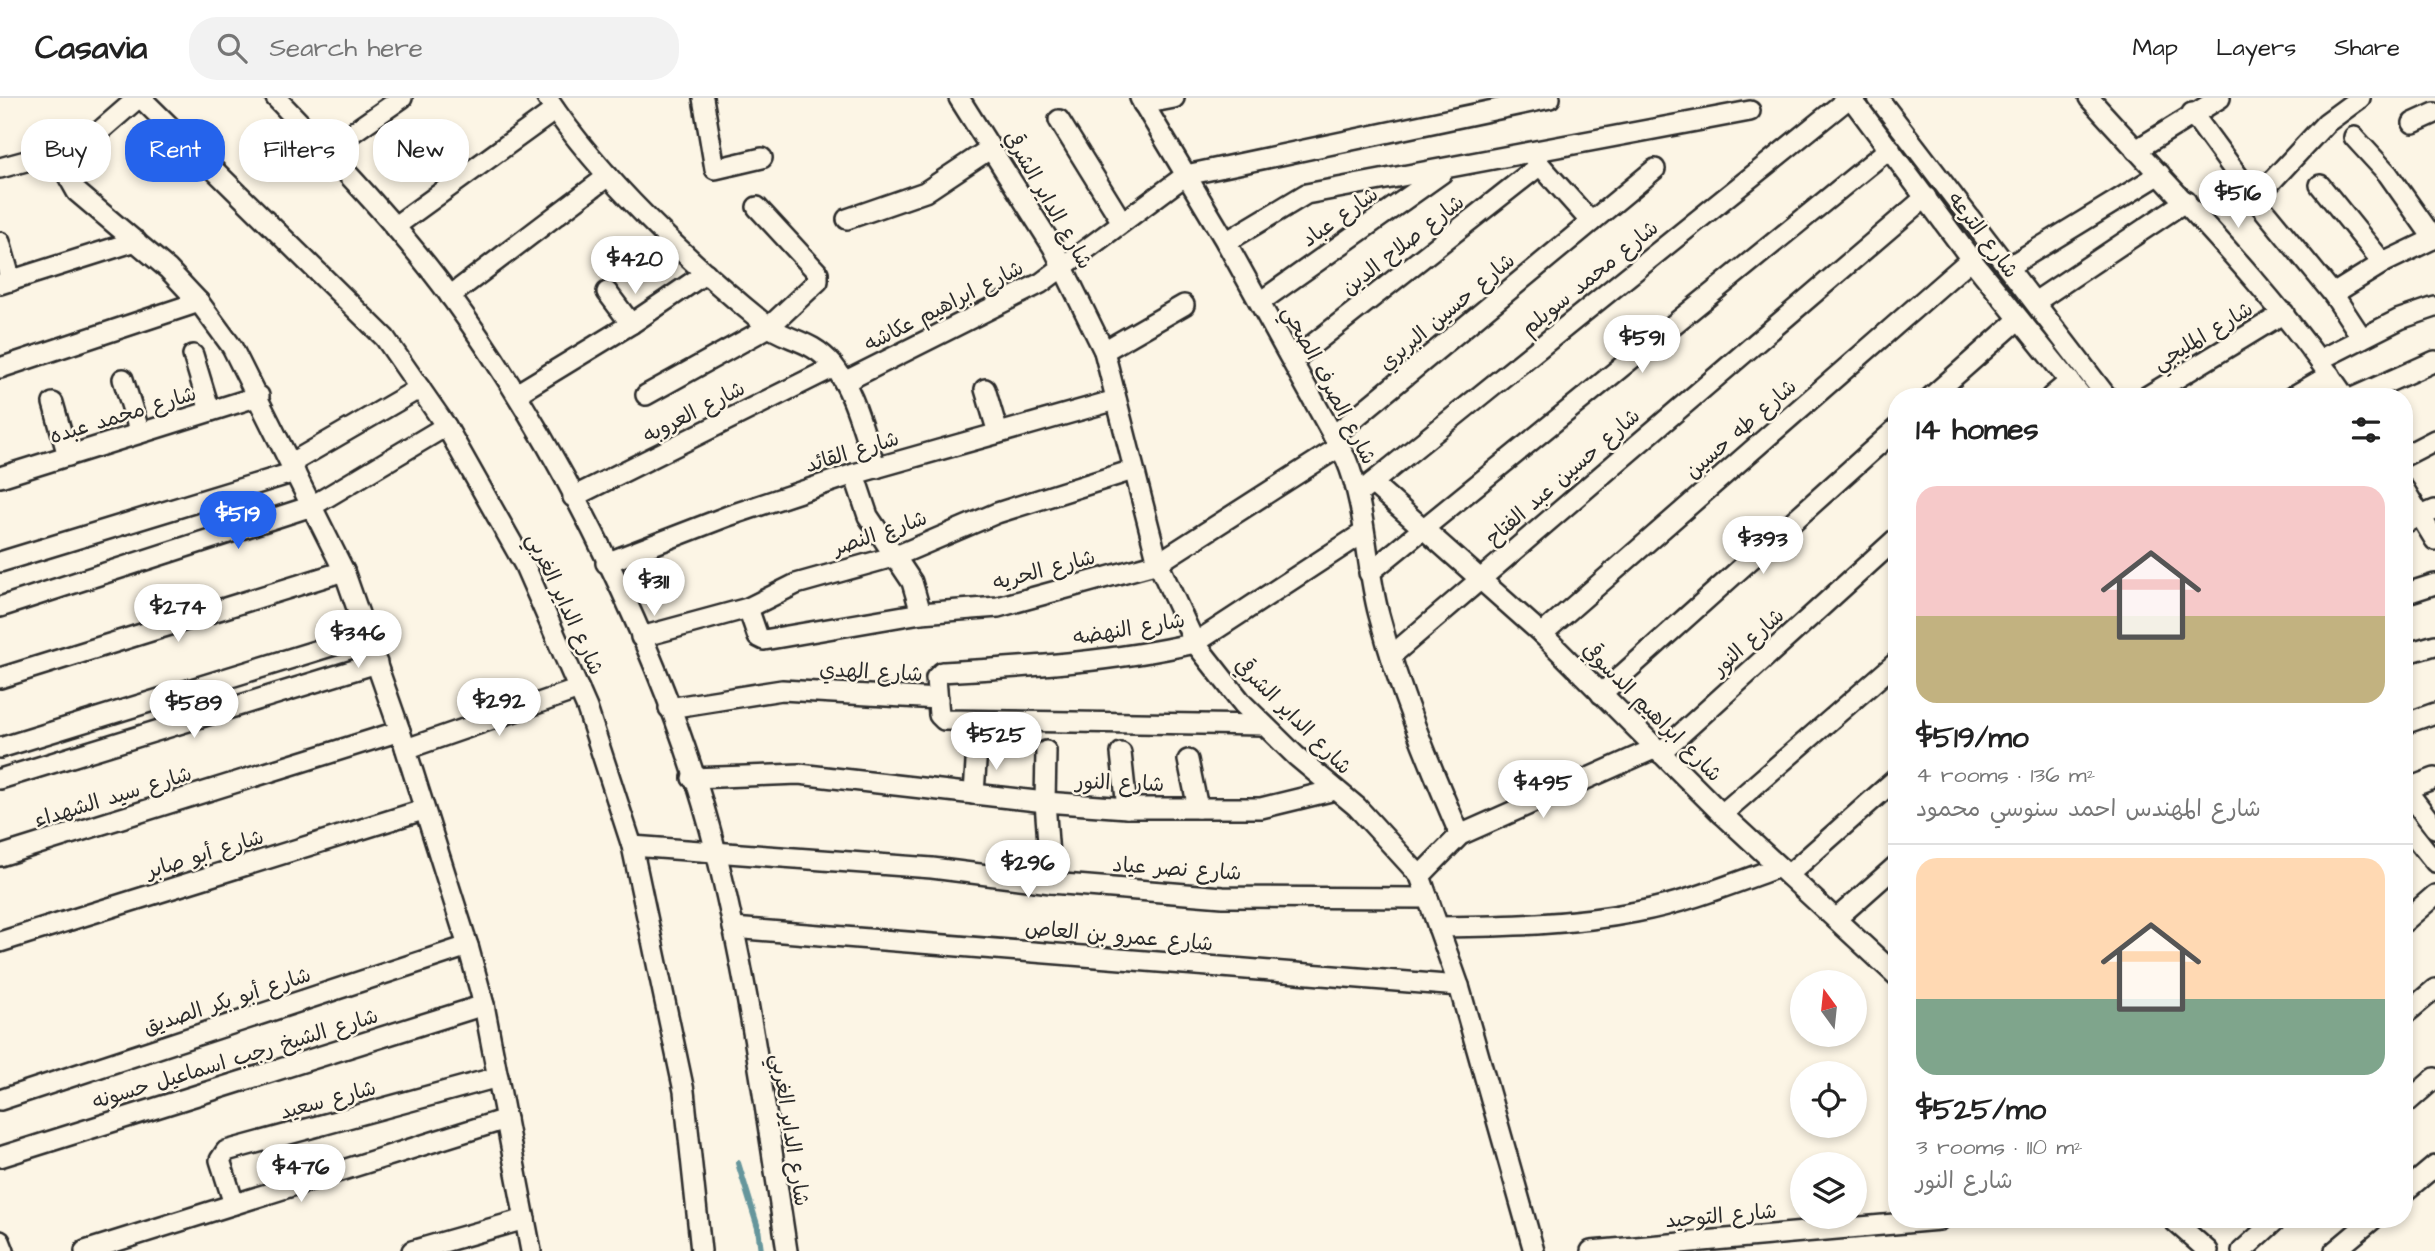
<!DOCTYPE html>
<meta charset="utf-8">
<style>
body{margin:0;font-family:"Architects Daughter","Playpen Sans Arabic",sans-serif;background:#f2f2f2;color:#222;height:100vh;display:flex;flex-direction:column;font-size:26px;white-space:nowrap}
*{box-sizing:border-box;margin:0}
p{font-size:23px;color:#767676}
.icon{flex:none;width:38px;height:38px;fill:none;stroke:currentColor;stroke-width:2;stroke-linecap:round;stroke-linejoin:round}
.map{position:relative;flex:1;overflow:hidden}
.details{position:absolute;left:1888px;top:290px;width:525px;height:840px;display:flex;flex-direction:column;background:#fff;border-radius:28px;box-shadow:0 4px 10px #0003}
.details>*{flex:none}
.top-card{position:absolute;left:21px;top:21px;width:665px;height:63px;display:flex;gap:14px}
.needle{width:46px;rotate:345deg}
.tools{position:absolute;left:1790px;top:872px;display:grid;gap:14px}
.tools a{display:grid;place-items:center;width:77px;height:77px;border-radius:50%;background:#fff;box-shadow:0 4px 10px #0003;font-size:35px}
.price{position:absolute;translate:-50% -60px;padding:0 16px;border-radius:24px;background:#fff;color:#222;font-size:23px;line-height:46px;filter:drop-shadow(0 2px 4px #0008)}
.price::after{content:'';position:absolute;left:50%;top:42px;width:21px;height:16px;margin-left:-10px;background:inherit;clip-path:polygon(0 0,100% 0,50% 100%)}
.price.on{background:#2563eb;color:#fff}
ul{padding:0;list-style:none}
li{display:grid;align-content:center;gap:14px;height:371px;padding:0 28px}
li+li{border-top:2px solid #e0e0e0}
li span{display:grid;place-items:center;height:217px;border-radius:21px;color:#555}
li>.icon{margin-inline-start:auto}
span .icon{width:126px;height:126px;fill:#fffc;stroke-width:1}
li b{font-size:30px}
h2{display:flex;justify-content:space-between;align-items:center;height:84px;padding:0 28px;font-size:30px}
.chip{padding:0 24px;border-radius:28px;background:#fff;box-shadow:0 4px 10px #0003;font-size:24px;line-height:63px}
.chip.on{background:#2563eb;color:#fff}
header{display:flex;align-items:center;gap:42px;box-sizing:border-box;height:98px;padding:0 35px;background:#fff;border-bottom:2px solid #e0e0e0}
header strong{font-size:33px}
nav{display:flex;gap:38px;margin-inline-start:auto;font-size:24px}
.search{width:490px;height:63px;background:#f2f2f2;display:flex;align-items:center;gap:18px;box-sizing:border-box;padding:0 24px;border-radius:28px;color:#767676;font-size:26px}
.map>svg:first-child{display:block}
.lines{fill:none;stroke-linecap:round;stroke-linejoin:round}
.stream{stroke:#66969c;stroke-width:6}
.street-casing{stroke:#2b2b2b;stroke-width:24}
.street{stroke:#fcf5e5;stroke-width:19}
.labels{text-anchor:middle;dominant-baseline:central;stroke-width:5;stroke-linejoin:round;paint-order:stroke}
.street-label{font-size:21px;fill:#2b2b2b;stroke:#fcf5e5}
</style>
<header>
<strong>Casavia</strong>
<div class="search"><svg class="icon" aria-label="search" viewBox="0 0 24 24"><circle cx="10" cy="10" r="6"/><path d="M15 15l6 6"/></svg>Search here</div>
<nav><a>Map</a><a>Layers</a><a>Share</a></nav>
</header>
<div class="map">
<svg width="2435" height="1153" viewBox="0 0 2435 1153">
<rect width="100%" height="100%" fill="#fcf5e5"/>
<filter id="ink" filterUnits="userSpaceOnUse"><feTurbulence type="fractalNoise" baseFrequency=".0143" numOctaves="2"/><feDisplacementMap in="SourceGraphic" scale="14" xChannelSelector="R" yChannelSelector="G"/><feConvolveMatrix kernelMatrix="1 2 1 2 8 2 1 2 1" color-interpolation-filters="sRGB"/></filter>
<g filter="url(#ink)">
<g class="lines">
<path class="stream" d="M738,1065L758,1130L761,1153"/>
<defs>
<g id="street">
<path d="M141,0L385,240L446,328L524,466L587,610L632,748L684,993L701,1153"/>
<path d="M276,0C337,64 399,128 451,199C564,354 671,571 717,758C749,887 767,1021 787,1153"/>
<path d="M547,0C599,79 692,167 765,226C786,243 810,240 833,267C855,294 864,338 876,370"/>
<path d="M703,0L715,71L762,60"/>
<path d="M959,0L1053,149L1104,253L1158,465L1195,545L1243,606L1296,658L1357,709L1420,778L1459,888L1534,1153"/>
<path d="M1140,0L1226,144L1346,361C1367,410 1365,465 1379,517C1399,593 1429,665 1460,737"/>
<path d="M1851,0L1971,161L2082,299"/>
<path d="M1878,0L2107,299"/>
<path d="M2089,0C2177,98 2271,190 2345,299"/>
<path d="M1143,6L1174,0"/>
<path d="M2192,15L2255,101L2333,196L2362,240"/>
<path d="M1059,22L1122,124"/>
<path d="M2413,25L2435,15"/>
<path d="M2354,39L2388,76L2434,141"/>
<path d="M2136,52L2220,0"/>
<path d="M326,53L402,0"/>
<path d="M1533,59L1591,124"/>
<path d="M59,62L77,94L168,171L199,204L232,249L344,473L400,633L468,848L484,907L531,1153"/>
<path d="M0,70L37,60L59,62L71,58L138,0"/>
<path d="M2320,87L2383,165"/>
<path d="M2255,101L2326,25L2360,0"/>
<path d="M847,121L925,94L991,50"/>
<path d="M394,129L555,12"/>
<path d="M0,144L11,183"/>
<path d="M1226,144L1306,96L1750,13"/>
<path d="M2008,169L2160,76"/>
<path d="M0,186L136,143"/>
<path d="M607,194L631,226"/>
<path d="M2333,196L2383,165L2435,140"/>
<path d="M450,198L608,78"/>
<path d="M1260,204L1442,75"/>
<path d="M2035,204L2186,103"/>
<path d="M1104,253L1184,207"/>
<path d="M193,257L210,313"/>
<path d="M1293,262L1540,67"/>
<path d="M2319,262L2400,221L2435,209"/>
<path d="M0,270L199,204"/>
<path d="M123,281L140,335"/>
<path d="M844,284L1041,185L1186,77L1550,0"/>
<path d="M985,291L998,335"/>
<path d="M518,295L631,226L706,175"/>
<path d="M646,297L769,229L818,183V175L757,109"/>
<path d="M1931,299L2019,221"/>
<path d="M2051,299L2070,283"/>
<path d="M2146,299L2284,215"/>
<path d="M2292,299L2330,277"/>
<path d="M2355,299L2435,263"/>
<path d="M53,305L68,358"/>
<path d="M1333,338L1655,71"/>
<path d="M2404,358L2435,342"/>
<path d="M291,365L420,290"/>
<path d="M854,376L868,418L912,484L921,515"/>
<path d="M0,379L259,298"/>
<path d="M1372,385L1542,536L1722,716L1897,878"/>
<path d="M2404,391L2435,442"/>
<path d="M1362,393L1849,0"/>
<path d="M573,399L834,269"/>
<path d="M2404,425L2435,412"/>
<path d="M0,464L295,374"/>
<path d="M606,465L728,418L854,376L1116,302"/>
<path d="M1369,475L1890,50"/>
<path d="M2404,496L2435,486"/>
<path d="M0,509L312,408L446,328"/>
<path d="M748,510L758,539L764,542L921,515L998,509L1158,465L1339,349"/>
<path d="M1542,536L1971,161"/>
<path d="M641,539L748,510L796,486L896,458L997,415L1133,372"/>
<path d="M2404,556L2435,547"/>
<path d="M1391,558L1926,99"/>
<path d="M0,580L344,473"/>
<path d="M1601,596L1897,330"/>
<path d="M669,610L782,592L938,601"/>
<path d="M2404,626L2435,615"/>
<path d="M1264,627L944,622L939,617L936,580L942,574C1026,569 1112,564 1195,545L1363,435"/>
<path d="M0,650L367,537"/>
<path d="M406,651L579,591"/>
<path d="M1046,653L1045,704L1051,785"/>
<path d="M1121,655L1127,710"/>
<path d="M1660,655L1897,440"/>
<path d="M1188,662L1198,710"/>
<path d="M692,680L799,676L1045,704L1127,710H1261L1335,692"/>
<path d="M0,681L377,565"/>
<path d="M2404,689L2435,730"/>
<path d="M2406,691L2435,680"/>
<path d="M974,696L977,649"/>
<path d="M1722,716L1897,564"/>
<path d="M2404,725L2435,764"/>
<path d="M632,748L932,770L1051,785L1223,799L1428,800"/>
<path d="M0,758L400,633"/>
<path d="M1788,777L1897,680"/>
<path d="M1420,778L1460,737L1656,650"/>
<path d="M1836,821L1897,767"/>
<path d="M2404,824L2435,797"/>
<path d="M1438,829C1504,828 1570,827 1636,814C1685,805 1732,786 1779,769"/>
<path d="M733,830L1459,888"/>
<path d="M0,844L423,712"/>
<path d="M2404,917L2435,891"/>
<path d="M0,1002L468,848"/>
<path d="M2404,1007L2435,980"/>
<path d="M0,1059L484,907"/>
<path d="M2404,1094L2435,1068"/>
<path d="M234,1106L220,1062L226,1053L498,979"/>
<path d="M2173,1122L2208,1153"/>
<path d="M0,1143L4,1153"/>
<path d="M85,1153L506,1021"/>
<path d="M412,1153L525,1121"/>
<path d="M1591,1153L1939,1122"/>
<path d="M2242,1153L2276,1122"/>
<path d="M2335,1153L2372,1122"/>
</g>
</defs>
<use href="#street" class="street-casing"/>
<use href="#street" class="street"/>
</g>
</g>
<g class="labels">
<g class="street-label">
<text transform="translate(1048 102) rotate(60)">شارع الداير الشرقي</text>
<text transform="translate(1340 119) rotate(-35)">شارع عباد</text>
<text transform="translate(1983 137) rotate(53)">شارع الترعه</text>
<text transform="translate(1403 147) rotate(-38)">شارع صلاح الدين</text>
<text transform="translate(1590 180) rotate(-39)">شارع محمد سويلم</text>
<text transform="translate(944 208) rotate(-27)">شارع ابراهيم عكاشه</text>
<text transform="translate(1447 214) rotate(-40)">شارع حسين البربري</text>
<text transform="translate(2203 238) rotate(-31)">شارع المليجي</text>
<text transform="translate(1329 287) rotate(62)">شارع الصرف الصحي</text>
<text transform="translate(694 314) rotate(-27)">شارع العروبه</text>
<text transform="translate(123 317) rotate(-17)">شارع محمد عبده</text>
<text transform="translate(1741 331) rotate(-41)">شارع طه حسين</text>
<text transform="translate(852 354) rotate(-17)">شارع القائد</text>
<text transform="translate(1563 379) rotate(-41)">شارع حسين عبد الفتاح</text>
<text transform="translate(880 435) rotate(-19)">شارع النصر</text>
<text transform="translate(1044 472) rotate(-15)">شارع الحريه</text>
<text transform="translate(565 506) rotate(65)">شارع الداير الغربي</text>
<text transform="translate(1129 531) rotate(-9)">شارع النهضه</text>
<text transform="translate(1748 544) rotate(-42)">شارع النور</text>
<text transform="translate(871 574) rotate(3)">شارع الهدي</text>
<text transform="translate(1652 614) rotate(45)">شارع ابراهيم الدسوقي</text>
<text transform="translate(1293 618) rotate(45)">شارع الداير الشرقي</text>
<text transform="translate(1120 685) rotate(2)">شارع النور</text>
<text transform="translate(113 699) rotate(-17)">شارع سيد الشهداء</text>
<text transform="translate(205 756) rotate(-17)">شارع أبو صابر</text>
<text transform="translate(1177 771) rotate(4)">شارع نصر عياد</text>
<text transform="translate(1119 838) rotate(5)">شارع عمرو بن العاص</text>
<text transform="translate(227 903) rotate(-18)">شارع أبو بكر الصديق</text>
<text transform="translate(235 961) rotate(-17)">شارع الشيخ رجب اسماعيل حسونه</text>
<text transform="translate(328 1002) rotate(-15)">شارع سعيد</text>
<text transform="translate(790 1032) rotate(81)">شارع الداير الغربي</text>
<text transform="translate(1721 1118) rotate(-5)">شارع التوحيد</text>
</g>
</g>
</svg>
<div class="tools">
<a><svg class="needle" viewBox="-14 -14 28 28"><path d="M0-13l5 13h-10z" fill="#e53935"/><path d="M0 13l5-13h-10z" fill="#767676"/></svg></a>
<a><svg class="icon" aria-label="locate" viewBox="0 0 24 24"><circle cx="12" cy="12" r="6"/><path d="M12 2v4M12 18v4M2 12h4M18 12h4"/></svg></a>
<a><svg class="icon" aria-label="layers" viewBox="0 0 24 24"><path d="M12 4l9 5-9 5-9-5zM3 14l9 5 9-5"/></svg></a>
</div>
<b class="price" style="left:2238px;top:132px">$516</b>
<b class="price" style="left:635px;top:198px">$420</b>
<b class="price" style="left:1642px;top:277px">$591</b>
<b class="price on" style="left:238px;top:453px">$519</b>
<b class="price" style="left:1763px;top:478px">$393</b>
<b class="price" style="left:654px;top:520px">$311</b>
<b class="price" style="left:178px;top:546px">$274</b>
<b class="price" style="left:358px;top:572px">$346</b>
<b class="price" style="left:499px;top:640px">$292</b>
<b class="price" style="left:194px;top:642px">$589</b>
<b class="price" style="left:996px;top:674px">$525</b>
<b class="price" style="left:1543px;top:722px">$495</b>
<b class="price" style="left:1028px;top:802px">$296</b>
<b class="price" style="left:301px;top:1106px">$476</b>
<div class="top-card">
<a class="chip">Buy</a>
<a class="chip on">Rent</a>
<a class="chip">Filters</a>
<a class="chip">New</a>
</div>
<section class="details">
<h2>14 homes<svg class="icon" aria-label="filters" viewBox="0 0 24 24"><path d="M4 7h16M4 17h16"/><circle cx="9" cy="7" r="2"/><circle cx="15" cy="17" r="2"/></svg></h2>
<ul>
<li><span style="background:linear-gradient(#f6c9c9 60%,#c2b280 0)"><svg class="icon" aria-label="home" viewBox="0 0 24 24"><path d="M3 11l9-7 9 7M6 9v11h12V9"/></svg></span><div><b>$519/mo</b><p>4 rooms · 136 m²</p><p>شارع المهندس احمد سنوسي محمود</p></div></li>
<li><span style="background:linear-gradient(#ffd9b3 65%,#7fa58c 0)"><svg class="icon" aria-label="home" viewBox="0 0 24 24"><path d="M3 11l9-7 9 7M6 9v11h12V9"/></svg></span><div><b>$525/mo</b><p>3 rooms · 110 m²</p><p>شارع النور</p></div></li>
</ul>
</section>
</div>
